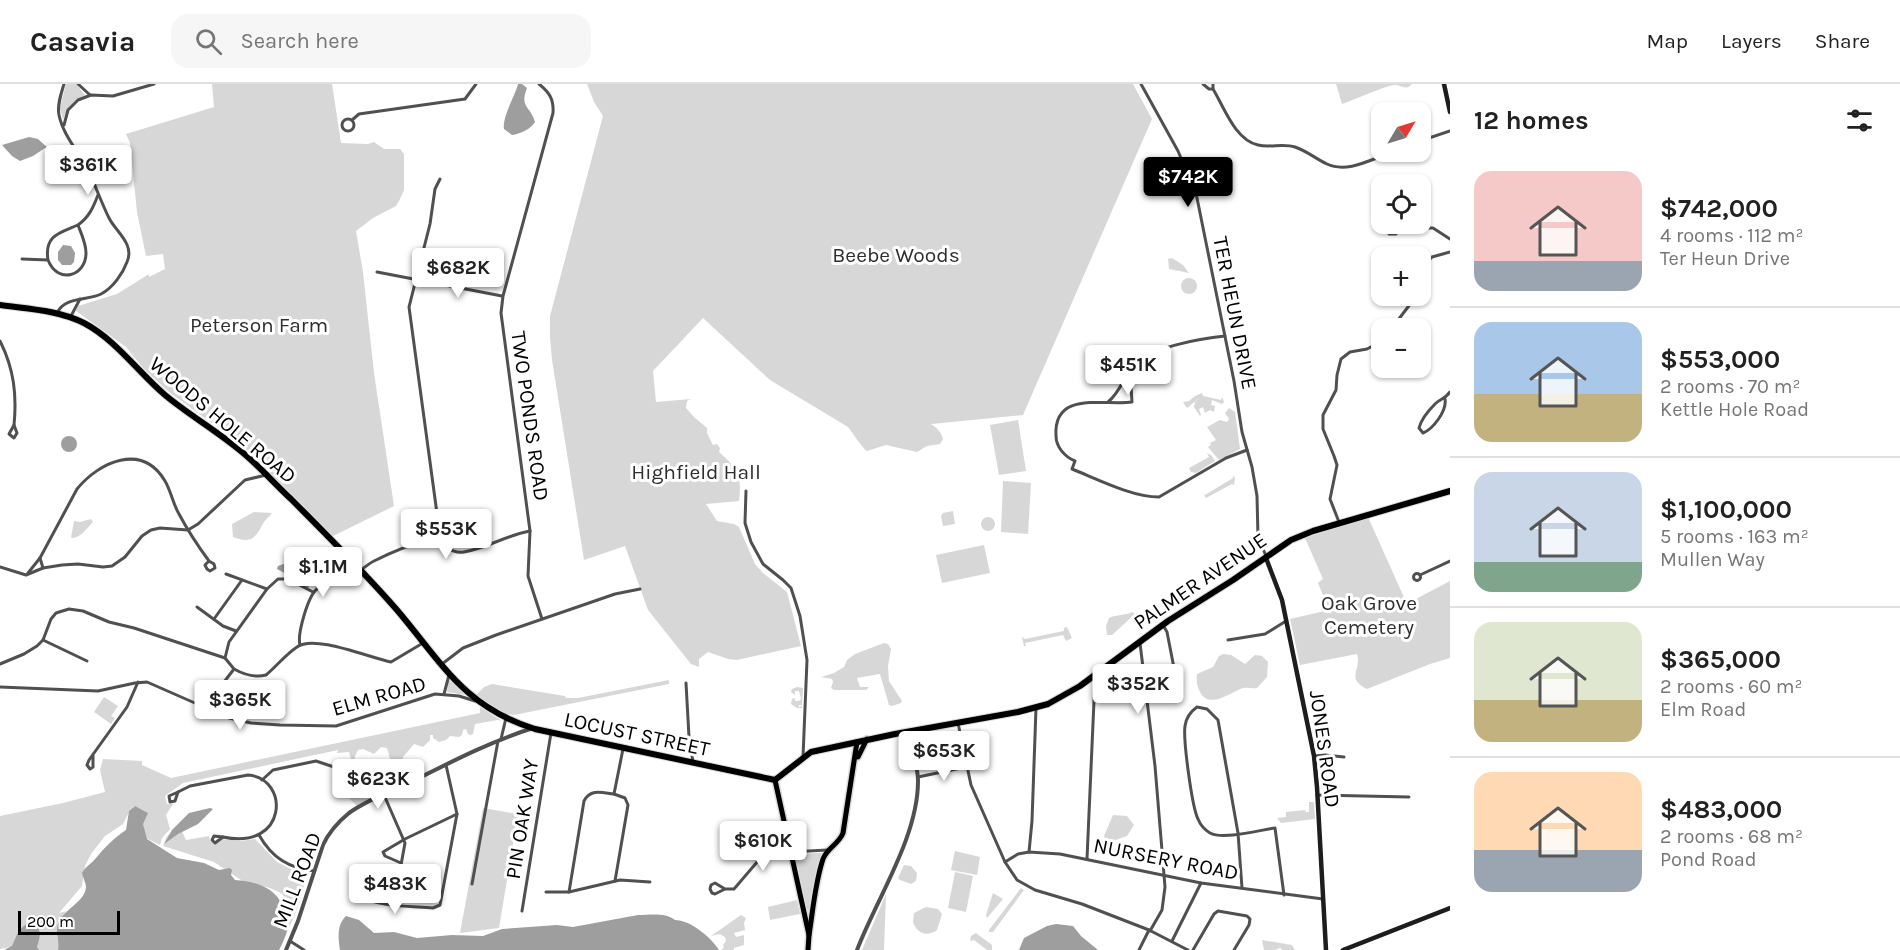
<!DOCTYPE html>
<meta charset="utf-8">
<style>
body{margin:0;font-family:Karla,sans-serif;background:#f6f6f6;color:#222;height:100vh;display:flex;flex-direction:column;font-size:22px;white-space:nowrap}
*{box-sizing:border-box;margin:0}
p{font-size:20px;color:#767676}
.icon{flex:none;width:33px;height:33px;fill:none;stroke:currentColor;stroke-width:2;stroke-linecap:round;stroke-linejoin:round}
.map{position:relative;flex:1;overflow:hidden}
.panel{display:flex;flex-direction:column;background:#fff;width:450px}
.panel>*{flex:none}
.needle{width:39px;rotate:52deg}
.fabs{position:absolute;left:1371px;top:18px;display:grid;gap:12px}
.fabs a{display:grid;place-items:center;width:60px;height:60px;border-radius:12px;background:#fff;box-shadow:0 2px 4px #0004;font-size:30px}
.scale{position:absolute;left:18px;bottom:15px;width:102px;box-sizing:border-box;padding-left:6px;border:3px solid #000;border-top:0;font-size:16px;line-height:21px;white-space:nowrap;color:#000;-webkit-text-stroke:4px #fff;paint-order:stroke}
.price{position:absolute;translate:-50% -51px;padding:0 14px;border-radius:6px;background:#fff;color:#222;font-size:20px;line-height:39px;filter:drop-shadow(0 2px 3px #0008)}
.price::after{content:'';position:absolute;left:50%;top:36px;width:18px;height:14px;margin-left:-9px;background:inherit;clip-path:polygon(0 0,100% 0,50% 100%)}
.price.current{background:#000;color:#fff}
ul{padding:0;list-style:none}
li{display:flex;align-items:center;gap:18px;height:150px;padding:0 24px}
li+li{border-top:2px solid #e0e0e0}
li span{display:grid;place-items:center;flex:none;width:168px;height:120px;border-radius:18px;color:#555}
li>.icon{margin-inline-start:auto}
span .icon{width:72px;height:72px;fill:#fffc;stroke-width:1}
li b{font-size:26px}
h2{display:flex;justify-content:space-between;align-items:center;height:72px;padding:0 24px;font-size:26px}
header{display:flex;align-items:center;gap:36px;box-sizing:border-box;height:84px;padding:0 30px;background:#fff;border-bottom:2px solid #e0e0e0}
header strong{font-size:28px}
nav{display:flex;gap:33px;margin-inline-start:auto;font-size:21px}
.search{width:420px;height:54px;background:#f6f6f6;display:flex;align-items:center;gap:15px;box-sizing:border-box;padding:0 21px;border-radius:18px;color:#767676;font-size:22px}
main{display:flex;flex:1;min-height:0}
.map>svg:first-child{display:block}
.green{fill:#d7d7d7}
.water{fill:#9e9e9e}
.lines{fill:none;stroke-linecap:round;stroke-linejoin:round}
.primary-casing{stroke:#dbdbdb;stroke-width:8}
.trunk-casing{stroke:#dbdbdb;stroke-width:8}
.minor{stroke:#505050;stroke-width:3}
.tertiary{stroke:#505050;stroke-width:4}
.secondary{stroke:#1d1d1d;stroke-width:4.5}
.primary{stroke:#000;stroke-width:5}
.trunk{stroke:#000;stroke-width:6}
.labels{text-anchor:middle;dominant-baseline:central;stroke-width:6;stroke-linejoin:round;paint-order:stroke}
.park-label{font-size:21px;fill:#2e2e2e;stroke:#fff}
.street-label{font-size:21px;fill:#000;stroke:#fff}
</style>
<header>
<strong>Casavia</strong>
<div class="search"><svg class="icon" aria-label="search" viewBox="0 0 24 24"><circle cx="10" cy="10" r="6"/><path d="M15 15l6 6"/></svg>Search here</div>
<nav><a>Map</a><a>Layers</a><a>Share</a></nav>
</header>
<main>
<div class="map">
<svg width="1450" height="866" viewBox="0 0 1450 866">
<rect width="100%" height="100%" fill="#fff"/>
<g class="green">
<path d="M66,0H76L85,11C73,17 67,23 63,36L60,24Z"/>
<path d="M212,0H332L341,59L368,60L374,58L384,65H400L404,70V106L399,117L396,122L373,134L356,147L363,188L374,289L394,422L333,452L243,362L169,308L144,285L126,263L76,227L78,222L117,210L149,190V193L165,185L163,170L146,172L137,128L130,59L126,50L214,23Z"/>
<path d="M587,0H1133L1152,35L1023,331L931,340C936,343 941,347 943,355L940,360L927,362L917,368L886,361L867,367C863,365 852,348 848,343L770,296L703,234L653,287L656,318L691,315L687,317L686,324L694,333L707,344V349L713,361L717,360L720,364L719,368C738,385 742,391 739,417L706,420L717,437L734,440L739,443L755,480L763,489L787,508L801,562L737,576L728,575L708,568L699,575V583L691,580L648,526L625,462L584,476L552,276L550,253V232L603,32L594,18Z"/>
<path d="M1336,0H1412C1406,7 1402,1 1394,1C1388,1 1351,17 1342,20Z"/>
<path d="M1172,174L1183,181L1189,189L1169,185L1168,175Z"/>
<circle cx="1189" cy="202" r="8"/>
<path d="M1202,309L1203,312L1221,316L1222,313L1224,318L1222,320L1212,316L1211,321L1215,322L1214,328L1210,326L1205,329L1203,323L1199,325L1201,331L1200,332L1194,323L1195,318L1199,314L1187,324L1183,318L1189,317L1195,312Z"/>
<path d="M1229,324L1235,328L1240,365L1219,376L1208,363L1211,361L1210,359L1216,356L1207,343L1220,336L1227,338L1229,335L1225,329Z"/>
<path d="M1018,336L1026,387L999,391L990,341Z"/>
<path d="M1207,369L1211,371L1215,377L1196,389L1191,388L1189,384L1209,373Z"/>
<path d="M1233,391L1235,394L1234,401L1232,400L1206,414L1203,409L1205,411L1233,394Z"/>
<path d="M1003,397L1031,399L1028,450L1001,448Z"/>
<path d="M953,427L955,440L943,442L941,432L943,429Z"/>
<path d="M254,428L272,429C269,433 264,437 262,441C255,456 249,459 233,453L232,440Z"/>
<circle cx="988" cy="440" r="7"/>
<path d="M1368,433L1406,518L1414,516L1450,497V574L1430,580L1367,605C1345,594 1362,586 1357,570L1300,581L1290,535L1329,526L1318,499L1323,495L1305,454Z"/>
<path d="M91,435L93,438C87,444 80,455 71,454L74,437L80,438Z"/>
<path d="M984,461L990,489L942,499L936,471Z"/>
<path d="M1132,528L1135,530L1112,551H1107L1106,542L1109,534C1117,530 1125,532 1132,528Z"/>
<path d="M1067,543L1072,554L1066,557L1063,551L1025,559L1026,562H1024L1022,553L1025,555L1064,547V544Z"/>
<path d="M884,559L888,560L891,565L888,582L889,597L902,617L901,619L892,622L889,621L880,590L857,594L860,603H869L866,606H834L831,604L833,598L832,595L821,593L834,589L844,583L847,576L855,570Z"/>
<path d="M1223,570L1231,571L1245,580L1255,571L1262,572L1268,578L1267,593L1257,604C1252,605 1247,603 1243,604C1231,608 1209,626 1200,608C1197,602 1196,597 1197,590L1213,583L1219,572Z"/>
<path d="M451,596L465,609V611L447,608L448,598Z"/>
<path d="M669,596V600L514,631L503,629L476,611L484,603L492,600L565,612L566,614H578Z"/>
<path d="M797,603L803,604L802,621H799V623L802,622V624H797L791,620L792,615L795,614V617H799L801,615L799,607H795V611L791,608L792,605Z"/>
<path d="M104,613L118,622L111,632L115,634L111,640L94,628Z"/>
<path d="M480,623L502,637L498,636L475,640L473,650L471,651L468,650L466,645L463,646L462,651L459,653L450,652L446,656L439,658L433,654V651H430V656L423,663L414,660L403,673L402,680L412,689L420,691L357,722L348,713L350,712L362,710L368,703L372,708L394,698L384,694L395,693L387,664L381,663L374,670L363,665L358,666L355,672L353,682L349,668L337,669L338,666L183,699L165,712L167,720H173L166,731L170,745L162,754L160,761L144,753L143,739L145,727L134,722L130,726L123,740L105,752L91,770L85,782L82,802L59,829L67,827C56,838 56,849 59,863L58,866H37L13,861L11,863L0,865V732L63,719L105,708L100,686L103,675L142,677V681L171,694L480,629Z"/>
<path d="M1309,718H1314L1315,735L1281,739L1277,734L1286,733V728L1305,726L1306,728H1309Z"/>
<path d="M483,724L518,730L499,844L460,849Z"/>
<path d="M1113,731L1127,732L1134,741L1127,752L1107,759L1104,752Z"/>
<path d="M180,743L186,756L209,752L210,757L214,760L221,755L240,757L255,755L277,778L305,792C305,813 288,846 279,866H274L283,856L288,845V827L286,815L281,809L270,804L244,798L214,778L163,762L167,752Z"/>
<path d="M955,767L980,773L977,791L951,786Z"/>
<path d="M820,769L822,770L811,822L809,827L804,822L793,772L794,770Z"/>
<path d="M904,781L911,782L917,789L916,797L911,800L900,796L898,794Z"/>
<path d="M955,788L973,792L966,828L948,824Z"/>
<path d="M1021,804L1024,806L993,848H989V846Z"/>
<path d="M993,809L1003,815L987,834L986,831Z"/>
<path d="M886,810L884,866H862Z"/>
<path d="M797,816L800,830L770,836L768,823Z"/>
<path d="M926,823L938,825L942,830L937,846C927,853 917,850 913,838L914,829Z"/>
<path d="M741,831L746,834L744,839L745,846L734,849L736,853L744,851V861L734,864V866H721L724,864L723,861L726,857L725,853L720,850L711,852Z"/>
<path d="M976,849L992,861V866H987L974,856L970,857L971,852Z"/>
<path d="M1262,856L1292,861L1295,866H1282L1279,862L1280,864L1275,866H1264Z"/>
</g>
<g class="water">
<path d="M518,0H522L527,4C519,24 531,22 535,38C531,45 520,50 512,51L504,45C502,33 515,12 518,0Z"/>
<path d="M29,53L38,55L49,65L45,64L33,72L20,77L12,72L2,61Z"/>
<path d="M63,161L71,162L75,169L74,178L71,181H62L58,176V168Z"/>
<circle cx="69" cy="360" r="8"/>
<path d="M289,478H293L301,486L309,503L308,504L304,503L292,493L277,485L278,482Z"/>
<path d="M135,722L148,729L143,740L147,755L177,774L204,779L219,786L230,784L232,786L231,791L235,796C256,798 272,802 283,821C285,825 288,829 289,834C289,845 284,857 279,866H58C60,857 54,847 59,838C64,825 85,818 86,803C86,799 83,794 82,789C86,782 91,780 96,774C105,763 114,754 126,746L129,727Z"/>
<path d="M210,724L213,725L198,740L178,750L164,760L172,746L189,729Z"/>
<path d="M638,831C650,831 665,828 675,836C690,836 711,853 719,866H340C338,854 337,840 346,832L359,836L374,849L394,848L417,854L452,851L483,852L502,845L557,841L573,843Z"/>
<path d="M28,839L37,842C42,850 39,855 37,863L39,866H4L12,862L19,846Z"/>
<path d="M1056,840L1073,842L1081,852L1098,866H1019L1024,854L1047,842Z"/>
</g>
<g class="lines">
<defs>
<g id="primary">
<path d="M858,673L867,655"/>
<path d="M775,696L809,851L808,866"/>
<path d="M809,851C813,826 815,799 823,775C827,764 839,760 843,749L857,658"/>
</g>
<path id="trunk" d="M0,221C28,225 58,226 84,239C116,256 138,288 165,311C189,331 217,347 242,368C259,382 274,399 291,415C327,451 364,488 397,526C442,579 464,623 535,645L775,696L811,668L895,650L1018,628L1048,620L1080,602L1168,537L1233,496L1291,456L1313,447L1450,407"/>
</defs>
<use href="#primary" class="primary-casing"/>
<use href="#trunk" class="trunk-casing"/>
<g class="minor">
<path d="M78,0L90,11"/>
<path d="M539,0C549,8 554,15 553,29L503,212L501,229L530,447L528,492L542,535"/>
<path d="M1141,0L1178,67L1196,109L1234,297L1242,348L1252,383L1257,412L1258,453L1266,472"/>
<path d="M1203,0L1209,5H1213V0"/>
<path d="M1213,5C1224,23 1235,56 1258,61C1270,64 1283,59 1295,63C1307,67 1316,75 1327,80C1348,90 1373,74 1393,68"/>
<circle cx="348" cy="41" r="6"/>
<path d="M352,36L359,30L465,15L476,0"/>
<path d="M64,41L68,26L78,16L91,11L113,12L154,0"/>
<path d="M1420,57L1450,47"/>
<path d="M440,95L435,105L430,140L409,223L441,459"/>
<path d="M1392,140L1387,145L1389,150H1396L1399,144"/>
<path d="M1393,140L1399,144H1433L1450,155"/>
<path d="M78,141C89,133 93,124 98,111"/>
<path d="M22,175L48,176C58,201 86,192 86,169C86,159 81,149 78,141C60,149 44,151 48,176"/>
<path d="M1420,185L1432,173L1450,168"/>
<path d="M377,188L502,212"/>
<path d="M57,229C65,212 87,217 101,210C113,204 123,189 127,178C135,160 116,148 109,134C101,118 95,100 87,84C78,67 63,51 59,31C57,21 61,10 64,0"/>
<path d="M71,232L80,215"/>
<path d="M1392,244L1411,219L1412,212"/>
<path d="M0,257C14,285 17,311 14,341"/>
<path d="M1130,287L1132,318C1105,322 1053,306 1056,352C1056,363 1065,373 1075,377L1072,385C1097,395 1132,413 1159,413L1226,374L1247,366"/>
<path d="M1445,315C1447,327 1433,345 1423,349L1419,344C1421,336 1429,326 1435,320C1441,314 1444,316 1450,308"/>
<path d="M1108,318C1120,308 1123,295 1132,283C1145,264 1203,254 1225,252"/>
<path d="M14,341L17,349L14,354L9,350Z"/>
<path d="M746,407L745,439L751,458L763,480L783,496L791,504L800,532L807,576L803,673"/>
<path d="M1339,438L1330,415L1337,381L1334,372L1323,345V331L1336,306L1337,291L1341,275L1350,268L1367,265L1382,257"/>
<path d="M0,483L26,491L43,484L62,481L78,480L103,483L112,482L125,473L142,452L151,446L160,444L188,446L198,440L245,396L266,391"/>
<path d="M43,484L40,474L77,405C99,378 142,358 165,397C171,407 173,420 179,430C188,447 198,462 209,477L214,480L215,484L210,487L207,485L205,481L209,477"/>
<path d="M28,489L40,474"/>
<circle cx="1417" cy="493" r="3.5"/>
<path d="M226,490L267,505"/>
<path d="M1420,491L1450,477"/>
<path d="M197,523L223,542L236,547"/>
<path d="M214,535L242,496"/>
<path d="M1163,541L1167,548L1174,584"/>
<path d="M43,556L87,577"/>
<path d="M1228,556L1265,550L1286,537"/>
<path d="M1140,559L1155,682L1165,803L1162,826L1150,847"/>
<path d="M300,561C297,550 308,512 317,505C326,496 340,496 351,492C360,488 366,481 374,477C390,469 408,461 426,457C443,454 448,471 464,468C487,464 507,451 530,447"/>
<path d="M225,574L229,558L267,505L278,495H288L313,508"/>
<path d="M0,580L24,570L37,562L43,556L51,535L56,529L69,525L83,527L109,538L134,544L225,574L234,585L224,598L207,624"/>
<path d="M442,580L463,564L496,551L615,510L640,505"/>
<path d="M234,585C243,590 255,594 266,591C277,582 285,571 297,563C314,550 370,574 391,578L423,559"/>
<path d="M686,599L689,653L693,678"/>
<path d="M0,603L98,607L135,599L147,598L229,634L251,639L280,641L336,642L435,610L459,612L475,617"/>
<path d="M444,610L449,591"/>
<path d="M958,639L971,701L1005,778L1017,796L1035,806L1082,820L1149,846L1188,866"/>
<path d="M501,655L506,634"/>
<path d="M93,670V683L90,685L87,681L89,676L127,623L138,598"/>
<path d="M1314,672L1325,671L1344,673"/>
<path d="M357,682L360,684L359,688H349Z"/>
<path d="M918,693L966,683"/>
<path d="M262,696L273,686L316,677L349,688"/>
<path d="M178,708L190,702L248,691C290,694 288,767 223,753"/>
<path d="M178,708L175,717L170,718L169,712Z"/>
<path d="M614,710L625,714L628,721L615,797"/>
<path d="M384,711L405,759L395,814L396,821"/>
<path d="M1317,711L1409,713"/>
<path d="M259,751C272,774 289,784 314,787"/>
<path d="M214,752L223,753L215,759L212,756Z"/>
<path d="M791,768L827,766"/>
<path d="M1029,768L1032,737L1036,624"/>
<path d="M1087,775L1095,594"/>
<path d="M1005,778L1018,770L1029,768L1060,770L1201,799L1323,815"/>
<path d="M401,779L385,772L383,768L405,755L457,730"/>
<path d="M472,800L498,657"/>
<path d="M1242,804L1238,749L1218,636L1207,625L1197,623C1190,628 1186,634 1185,642C1183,656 1192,723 1198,735C1200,740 1205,746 1210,749C1223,756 1260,746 1275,744L1284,811"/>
<path d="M725,805L715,810L712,809L710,805L711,801L715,799L725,805H734L764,770L788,762"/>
<path d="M546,808H569L620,796L650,798"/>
<path d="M569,808L584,717C591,704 603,709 614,710L623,665"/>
<path d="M358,812C380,823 408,822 433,824L440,821L457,730L446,681"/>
<path d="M522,827L551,649"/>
<path d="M290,857L304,866"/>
<path d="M1172,857L1201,799"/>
<path d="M1139,866L1149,846"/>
<path d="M1193,866L1214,830L1218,827L1247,832L1250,835L1249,841L1234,866"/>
</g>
<g class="tertiary">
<path d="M913,647L917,680"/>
<path d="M286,866L298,837L323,761C329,748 338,738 349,729C369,715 393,706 415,696C453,677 492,657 533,644"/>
<path d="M857,866C877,814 918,753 918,697C918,681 911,663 908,647"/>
</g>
<g class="secondary">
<path d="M1444,0L1450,28"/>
<path d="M1266,474L1282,516L1314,672L1317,703L1326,866"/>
<path d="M1343,866L1450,824"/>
</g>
<use href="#primary" class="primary"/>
<use href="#trunk" class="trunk"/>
</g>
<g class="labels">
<g class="park-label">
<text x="896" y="171">Beebe Woods</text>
<text x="259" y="241">Peterson Farm</text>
<text x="696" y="388">Highfield Hall</text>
<text x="1369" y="519">Oak Grove<tspan x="1369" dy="24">Cemetery</tspan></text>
</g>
<g class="street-label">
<text transform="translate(1235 229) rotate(79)">TER HEUN DRIVE</text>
<text transform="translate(530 332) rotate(82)">TWO PONDS ROAD</text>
<text transform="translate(223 336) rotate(40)">WOODS HOLE ROAD</text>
<text transform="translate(1200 497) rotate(-34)">PALMER AVENUE</text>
<text transform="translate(379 612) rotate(-16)">ELM ROAD</text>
<text transform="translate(637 650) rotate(12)">LOCUST STREET</text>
<text transform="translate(1325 665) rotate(82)">JONES ROAD</text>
<text transform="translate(522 735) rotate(-81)">PIN OAK WAY</text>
<text transform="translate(1166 775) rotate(11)">NURSERY ROAD</text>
<text transform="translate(297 796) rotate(-69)">MILL ROAD</text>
</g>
</g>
</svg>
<div class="fabs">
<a><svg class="needle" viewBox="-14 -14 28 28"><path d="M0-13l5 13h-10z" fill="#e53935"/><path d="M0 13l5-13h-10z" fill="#767676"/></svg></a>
<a><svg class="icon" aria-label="locate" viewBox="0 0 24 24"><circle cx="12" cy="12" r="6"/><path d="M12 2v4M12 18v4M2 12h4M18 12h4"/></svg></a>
<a>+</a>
<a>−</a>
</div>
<div class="scale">200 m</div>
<b class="price" style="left:88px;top:112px">$361K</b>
<b class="price current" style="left:1188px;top:124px">$742K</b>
<b class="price" style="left:458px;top:215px">$682K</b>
<b class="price" style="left:1128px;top:312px">$451K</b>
<b class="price" style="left:446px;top:476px">$553K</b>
<b class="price" style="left:323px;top:514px">$1.1M</b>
<b class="price" style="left:1138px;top:631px">$352K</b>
<b class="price" style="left:240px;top:647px">$365K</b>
<b class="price" style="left:944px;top:698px">$653K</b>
<b class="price" style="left:378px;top:726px">$623K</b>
<b class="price" style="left:763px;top:788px">$610K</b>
<b class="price" style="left:395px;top:831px">$483K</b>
</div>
<section class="panel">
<h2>12 homes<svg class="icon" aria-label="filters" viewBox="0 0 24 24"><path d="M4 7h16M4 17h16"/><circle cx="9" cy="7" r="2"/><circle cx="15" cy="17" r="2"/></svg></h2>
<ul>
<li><span style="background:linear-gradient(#f6c9c9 75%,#9aa5b1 0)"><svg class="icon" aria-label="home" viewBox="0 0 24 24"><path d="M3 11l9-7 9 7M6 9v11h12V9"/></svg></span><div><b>$742,000</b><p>4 rooms · 112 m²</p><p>Ter Heun Drive</p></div></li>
<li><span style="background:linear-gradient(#a9c7e8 60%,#c2b280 0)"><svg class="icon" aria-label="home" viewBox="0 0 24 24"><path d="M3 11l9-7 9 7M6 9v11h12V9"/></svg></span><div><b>$553,000</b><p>2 rooms · 70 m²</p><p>Kettle Hole Road</p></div></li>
<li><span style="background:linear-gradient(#c9d6e8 75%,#7fa58c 0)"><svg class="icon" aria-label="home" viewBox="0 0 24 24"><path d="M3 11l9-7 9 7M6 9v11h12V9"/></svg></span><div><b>$1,100,000</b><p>5 rooms · 163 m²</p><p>Mullen Way</p></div></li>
<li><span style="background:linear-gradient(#dfe7d0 65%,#c2b280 0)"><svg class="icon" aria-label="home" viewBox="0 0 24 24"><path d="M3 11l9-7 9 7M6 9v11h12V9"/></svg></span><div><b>$365,000</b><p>2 rooms · 60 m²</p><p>Elm Road</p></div></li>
<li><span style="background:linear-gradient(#ffd9b3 65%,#9aa5b1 0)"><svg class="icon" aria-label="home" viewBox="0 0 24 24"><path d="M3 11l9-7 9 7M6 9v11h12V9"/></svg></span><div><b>$483,000</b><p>2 rooms · 68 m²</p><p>Pond Road</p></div></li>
</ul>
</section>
</main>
